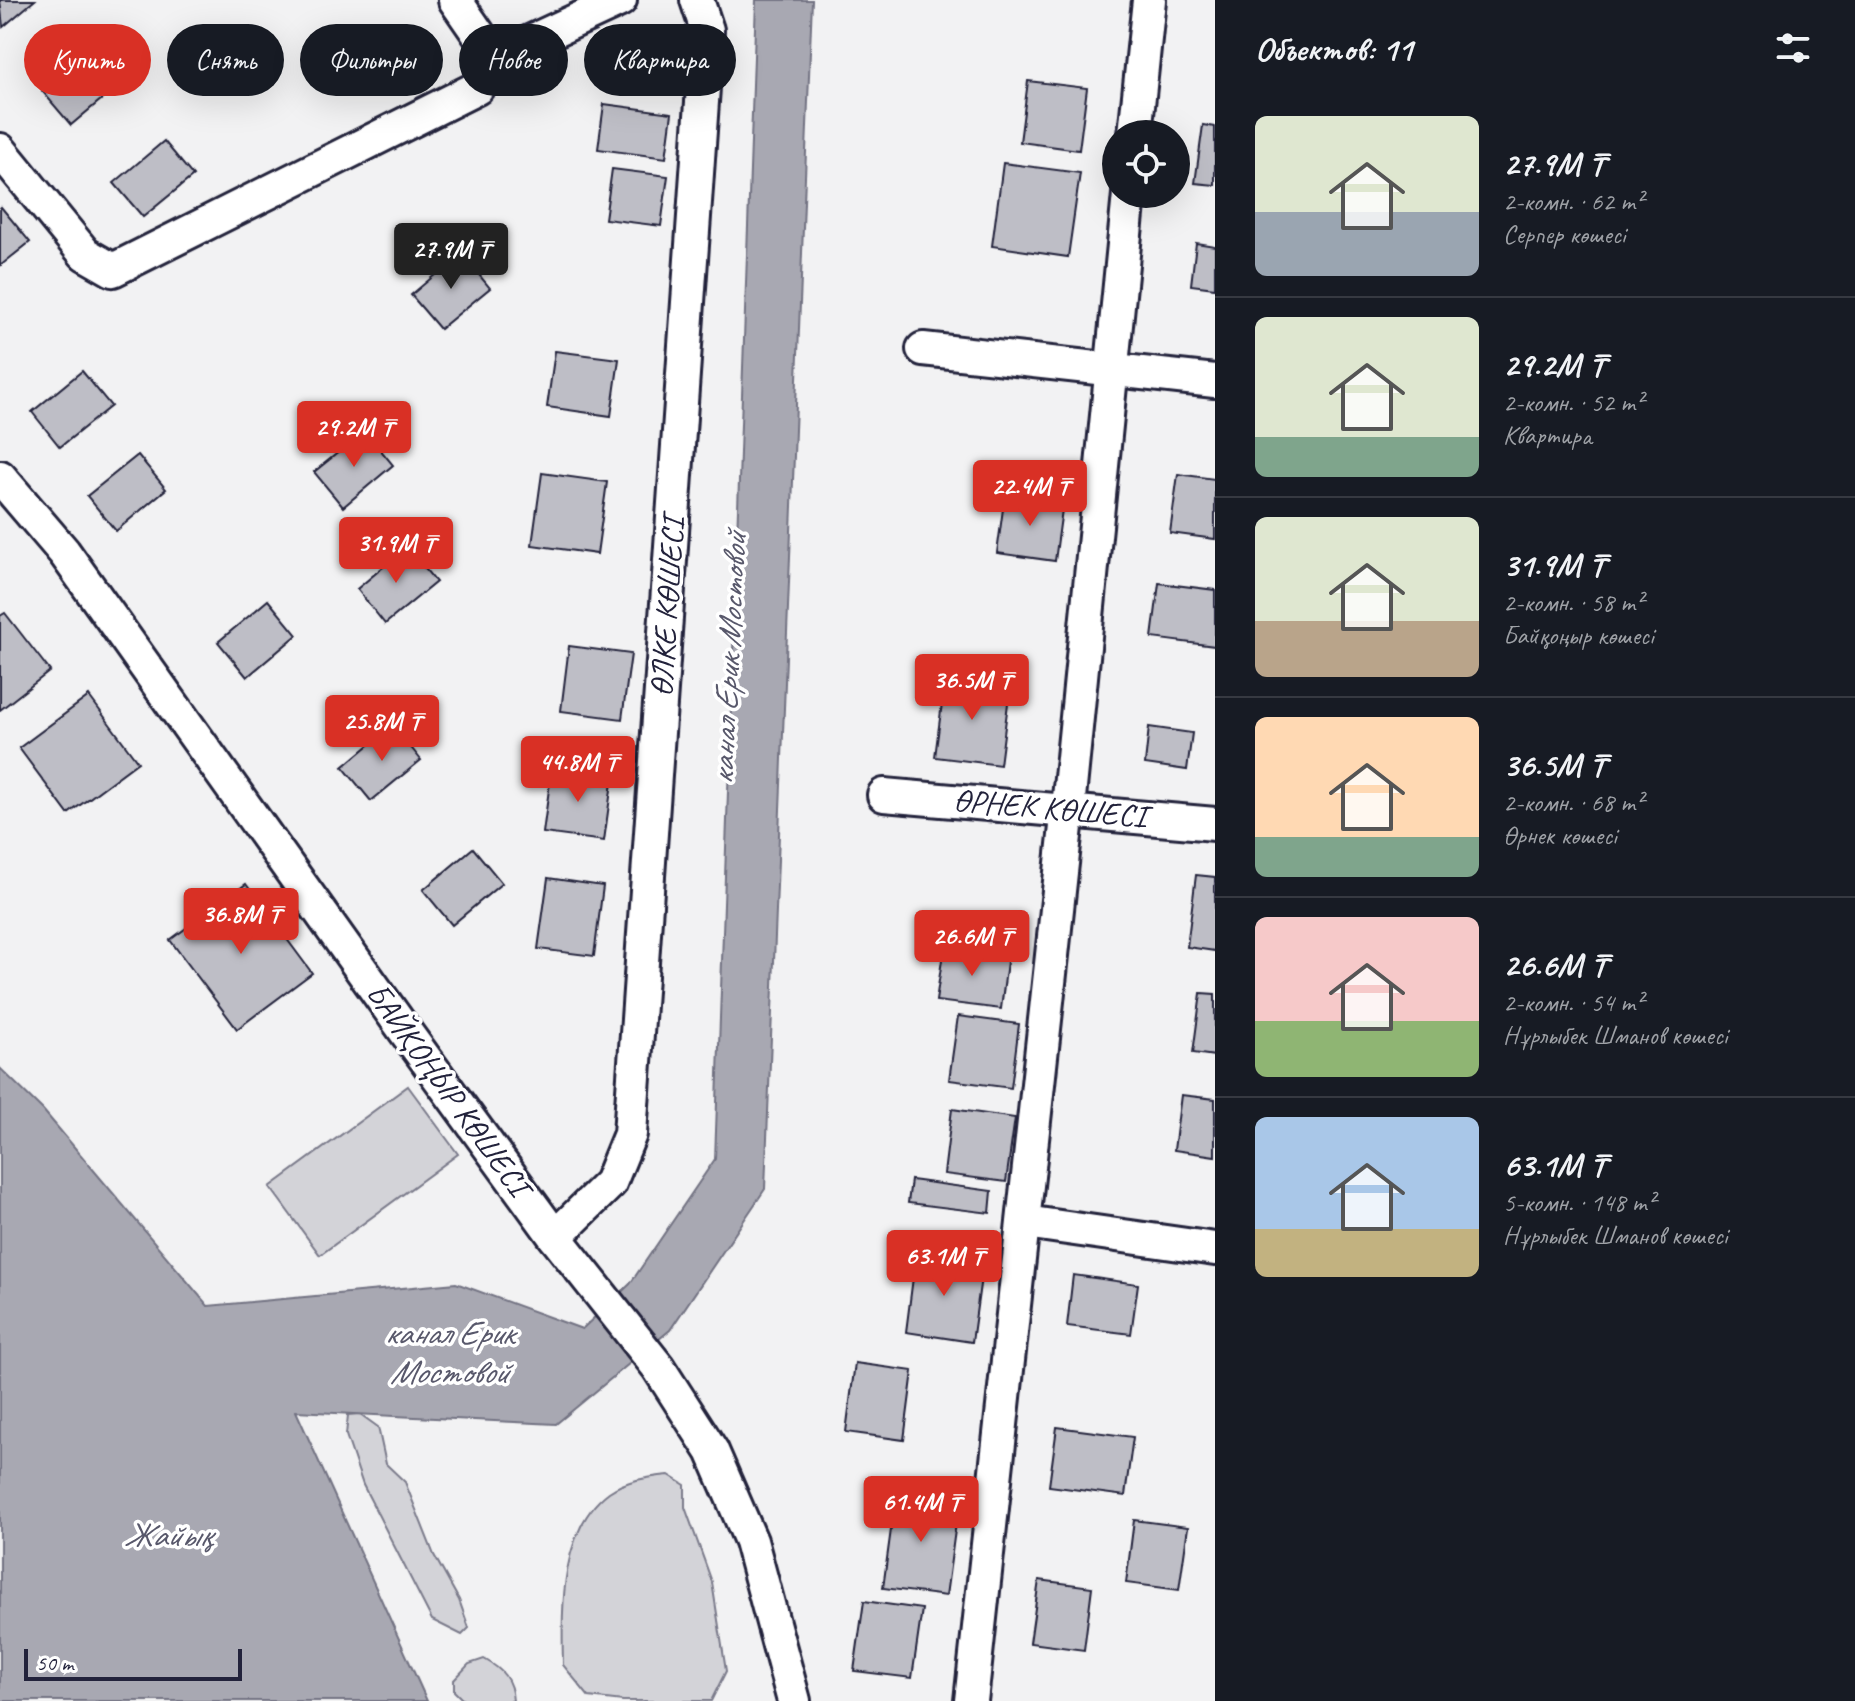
<!DOCTYPE html>
<html lang="ru">
<meta charset="utf-8">
<style>
body{margin:0;font-family:Caveat,sans-serif;background:#20242c;color:#f1f3f6;height:100vh;display:flex;flex-direction:column;font-size:30px;white-space:nowrap}
*{box-sizing:border-box;margin:0}
p{font-size:26px;color:#9ea1a6}
.icon{flex:none;width:44px;height:44px;fill:none;stroke:currentColor;stroke-width:2;stroke-linecap:round;stroke-linejoin:round}
.map{position:relative;flex:1;overflow:hidden}
.drawer{display:flex;flex-direction:column;background:#171b24;width:640px}
.drawer>*{flex:none}
.hud{position:absolute;left:24px;top:24px;width:760px;height:72px;display:flex;gap:16px}
.fabs{position:absolute;left:1102px;top:120px;display:grid;gap:16px}
.fabs a{display:grid;place-items:center;width:88px;height:88px;border-radius:50%;background:#171b24;box-shadow:0 8px 32px #0002;font-size:40px}
.scale{position:absolute;left:24px;bottom:20px;width:218px;box-sizing:border-box;padding-left:8px;border:4px solid #22223b;border-top:0;font-size:22px;line-height:28px;white-space:nowrap;color:#22223b;-webkit-text-stroke:6px #fff;paint-order:stroke}
.price{position:absolute;translate:-50% -68px;padding:0 18px;border-radius:8px;background:#d93025;color:#fff;font-size:26px;line-height:52px;filter:drop-shadow(0 2px 4px #0008)}
.price::after{content:'';position:absolute;left:50%;top:48px;width:24px;height:18px;margin-left:-12px;background:inherit;clip-path:polygon(0 0,100% 0,50% 100%)}
.price.selected{background:#222;color:#fff}
ul{padding:0;list-style:none}
li{display:flex;align-items:center;gap:24px;height:200px;padding:0 40px}
li+li{border-top:2px solid #363941}
li span{display:grid;place-items:center;flex:none;width:224px;height:160px;border-radius:12px;color:#555}
li>.icon{margin-inline-start:auto}
span .icon{width:96px;height:96px;fill:#fffc;stroke-width:1}
li b{font-size:34px}
h2{display:flex;justify-content:space-between;align-items:center;height:96px;padding:0 40px;font-size:34px}
.chip{padding:0 28px;border-radius:36px;background:#171b24;box-shadow:0 8px 32px #0002;font-size:28px;line-height:72px}
.chip.selected{background:#d93025;color:#fff}
main{display:flex;flex:1;min-height:0}
.map>svg:first-child{display:block}
.green{fill:#d3d3d8;stroke:#7a7a8a;stroke-width:2}
.water{fill:#a8a8b2;stroke:#727282;stroke-width:2}
.building{fill:#bebec6;stroke:#22223b;stroke-width:2}
.lines{fill:none;stroke-linecap:round;stroke-linejoin:round}
.minor-casing{stroke:#22223b;stroke-width:38}
.minor{stroke:#fff;stroke-width:32}
.labels{text-anchor:middle;dominant-baseline:central;stroke-width:7;stroke-linejoin:round;paint-order:stroke}
.street-label{font-size:32px;fill:#22223b;stroke:#fff}
.water-label{font-size:34px;font-style:italic;fill:#58586b;stroke:#fff}
</style>
<main>
<div class="map">
<svg width="1215" height="1701" viewBox="0 0 1215 1701">
<rect width="100%" height="100%" fill="#f2f2f3"/>
<filter id="ink" filterUnits="userSpaceOnUse"><feTurbulence type="fractalNoise" baseFrequency=".0125" numOctaves="2"/><feDisplacementMap in="SourceGraphic" scale="16" xChannelSelector="R" yChannelSelector="G"/><feConvolveMatrix kernelMatrix="1 2 1 2 8 2 1 2 1" color-interpolation-filters="sRGB"/></filter>
<g filter="url(#ink)">
<g class="green">
<path d="M408,1086L458,1154L320,1255L270,1187Z"/>
<path d="M360,1414L378,1427L386,1464L405,1482L434,1555L459,1600L469,1628L462,1635L432,1620L363,1485L346,1435L348,1415Z"/>
<path d="M669,1475L685,1485V1507L712,1582L726,1671L711,1701H623L589,1697L563,1665C562,1610 559,1529 609,1492C626,1480 649,1477 669,1475Z"/>
<path d="M484,1659C502,1669 512,1679 513,1701H464L454,1691V1680L469,1664Z"/>
</g>
<path class="water" d="M756,0H812L765,1189L670,1330L556,1424L296,1411L427,1701H0V1068L43,1110L208,1306L456,1283L582,1329L630,1284L715,1159Z"/>
<g class="building">
<path d="M0,0H35L3,27Z"/>
<path d="M93,49L121,83L71,125L42,91Z"/>
<path d="M1028,81L1087,88L1079,150L1020,142Z"/>
<path d="M604,104L672,113L666,158L598,149Z"/>
<path d="M1203,125L1215,127V185L1195,183Z"/>
<path d="M164,141L193,176L143,217L114,183Z"/>
<path d="M1003,163L1080,173L1068,257L992,246Z"/>
<path d="M612,169L668,176L661,226L605,219Z"/>
<path d="M1,207L30,242L0,266V208Z"/>
<path d="M1196,243L1215,246V288L1191,285Z"/>
<path d="M461,253L490,288L440,329L411,295Z"/>
<path d="M555,351L619,359L611,416L547,407Z"/>
<path d="M82,371L111,406L60,447L32,412Z"/>
<path d="M365,431L393,465L343,507L314,472Z"/>
<path d="M138,455L166,489L116,531L87,496Z"/>
<path d="M542,473L607,482L597,554L532,545Z"/>
<path d="M1178,474L1215,479V539L1170,533Z"/>
<path d="M1005,494L1063,502L1055,561L997,553Z"/>
<path d="M407,547L436,582L385,624L357,589Z"/>
<path d="M1159,583L1215,590V646L1152,638Z"/>
<path d="M268,600L297,635L247,677L218,642Z"/>
<path d="M5,613L50,671L0,710V616Z"/>
<path d="M569,646L631,654L622,719L561,711Z"/>
<path d="M945,680L1010,688L1000,765L935,757Z"/>
<path d="M89,696L138,762L68,814L19,748Z"/>
<path d="M393,725L421,760L371,801L343,767Z"/>
<path d="M1149,727L1192,733L1187,770L1145,764Z"/>
<path d="M552,767L613,775L604,841L543,833Z"/>
<path d="M473,848L502,883L452,925L423,890Z"/>
<path d="M1196,875L1215,877V951L1187,947Z"/>
<path d="M548,878L603,886L594,956L538,949Z"/>
<path d="M246,884L312,973L237,1029L170,940Z"/>
<path d="M944,946L1008,954L1001,1009L936,1001Z"/>
<path d="M1201,993L1215,994V1056L1193,1053Z"/>
<path d="M958,1016L1019,1024L1011,1088L949,1080Z"/>
<path d="M1181,1095L1215,1099V1156L1174,1150Z"/>
<path d="M952,1109L1015,1118L1006,1182L944,1174Z"/>
<path d="M911,1180L992,1191L990,1213L908,1203Z"/>
<path d="M916,1254L983,1263L972,1342L906,1332Z"/>
<path d="M1073,1275L1138,1284L1131,1334L1067,1326Z"/>
<path d="M855,1363L913,1371L904,1440L846,1432Z"/>
<path d="M1057,1427L1133,1437L1125,1496L1049,1486Z"/>
<path d="M896,1493L959,1501L946,1596L883,1588Z"/>
<path d="M1134,1520L1188,1527L1179,1590L1126,1583Z"/>
<path d="M1039,1580L1092,1587L1084,1650L1030,1643Z"/>
<path d="M864,1601L922,1609L912,1678L854,1671Z"/>
</g>
<g class="lines">
<defs>
<g id="minor">
<path d="M495,58L620,0"/>
<path d="M1135,134L1149,0"/>
<path d="M0,150L85,254L113,270L477,88L495,58L455,0"/>
<path d="M923,349L1215,381"/>
<path d="M0,477L64,552L405,1031L555,1237L658,1367L712,1451L751,1541L794,1701"/>
<path d="M884,795L1215,824"/>
<path d="M1025,1222L1215,1249"/>
<path d="M555,1237L610,1183L630,1134L707,30L697,0"/>
<path d="M971,1701L1068,808L1129,194"/>
</g>
</defs>
<use href="#minor" class="minor-casing"/>
<use href="#minor" class="minor"/>
</g>
</g>
<g class="labels">
<g class="street-label">
<text transform="translate(667 607) rotate(-86)">ӨЛКЕ КӨШЕСІ</text>
<text transform="translate(1050 808) rotate(5)">ӨРНЕК КӨШЕСІ</text>
<text transform="translate(448 1089) rotate(54)">БАЙҚОҢЫР КӨШЕСI</text>
</g>
<g class="water-label">
<text transform="translate(728 659) rotate(-87)">канал Ерик Мостовой</text>
<text x="449" y="1332">канал Ерик<tspan x="449" dy="39">Мостовой</tspan></text>
<text x="168" y="1534">Жайық</text>
</g>
</g>
</svg>
<div class="fabs">
<a><svg class="icon" aria-label="locate" viewBox="0 0 24 24"><circle cx="12" cy="12" r="6"/><path d="M12 2v4M12 18v4M2 12h4M18 12h4"/></svg></a>
</div>
<div class="scale">50 m</div>
<b class="price selected" style="left:451px;top:291px">27.9M ₸</b>
<b class="price" style="left:354px;top:469px">29.2M ₸</b>
<b class="price" style="left:1030px;top:528px">22.4M ₸</b>
<b class="price" style="left:396px;top:585px">31.9M ₸</b>
<b class="price" style="left:972px;top:722px">36.5M ₸</b>
<b class="price" style="left:382px;top:763px">25.8M ₸</b>
<b class="price" style="left:578px;top:804px">44.8M ₸</b>
<b class="price" style="left:241px;top:956px">36.8M ₸</b>
<b class="price" style="left:972px;top:978px">26.6M ₸</b>
<b class="price" style="left:944px;top:1298px">63.1M ₸</b>
<b class="price" style="left:921px;top:1544px">61.4M ₸</b>
<div class="hud">
<a class="chip selected">Купить</a>
<a class="chip">Снять</a>
<a class="chip">Фильтры</a>
<a class="chip">Новое</a>
<a class="chip">Квартира</a>
</div>
</div>
<section class="drawer">
<h2>Объектов: 11<svg class="icon" aria-label="filters" viewBox="0 0 24 24"><path d="M4 7h16M4 17h16"/><circle cx="9" cy="7" r="2"/><circle cx="15" cy="17" r="2"/></svg></h2>
<ul>
<li><span style="background:linear-gradient(#dfe7d0 60%,#9aa5b1 0)"><svg class="icon" aria-label="home" viewBox="0 0 24 24"><path d="M3 11l9-7 9 7M6 9v11h12V9"/></svg></span><div><b>27.9M ₸</b><p>2-комн. · 62 m²</p><p>Серпер көшесі</p></div></li>
<li><span style="background:linear-gradient(#dfe7d0 75%,#7fa58c 0)"><svg class="icon" aria-label="home" viewBox="0 0 24 24"><path d="M3 11l9-7 9 7M6 9v11h12V9"/></svg></span><div><b>29.2M ₸</b><p>2-комн. · 52 m²</p><p>Квартира</p></div></li>
<li><span style="background:linear-gradient(#dfe7d0 65%,#b9a48a 0)"><svg class="icon" aria-label="home" viewBox="0 0 24 24"><path d="M3 11l9-7 9 7M6 9v11h12V9"/></svg></span><div><b>31.9M ₸</b><p>2-комн. · 58 m²</p><p>Байқоңыр көшесi</p></div></li>
<li><span style="background:linear-gradient(#ffd9b3 75%,#7fa58c 0)"><svg class="icon" aria-label="home" viewBox="0 0 24 24"><path d="M3 11l9-7 9 7M6 9v11h12V9"/></svg></span><div><b>36.5M ₸</b><p>2-комн. · 68 m²</p><p>Өрнек көшесі</p></div></li>
<li><span style="background:linear-gradient(#f6c9c9 65%,#8fb573 0)"><svg class="icon" aria-label="home" viewBox="0 0 24 24"><path d="M3 11l9-7 9 7M6 9v11h12V9"/></svg></span><div><b>26.6M ₸</b><p>2-комн. · 54 m²</p><p>Нұрлыбек Шманов көшесі</p></div></li>
<li><span style="background:linear-gradient(#a9c7e8 70%,#c2b280 0)"><svg class="icon" aria-label="home" viewBox="0 0 24 24"><path d="M3 11l9-7 9 7M6 9v11h12V9"/></svg></span><div><b>63.1M ₸</b><p>5-комн. · 148 m²</p><p>Нұрлыбек Шманов көшесі</p></div></li>
</ul>
</section>
</main>
